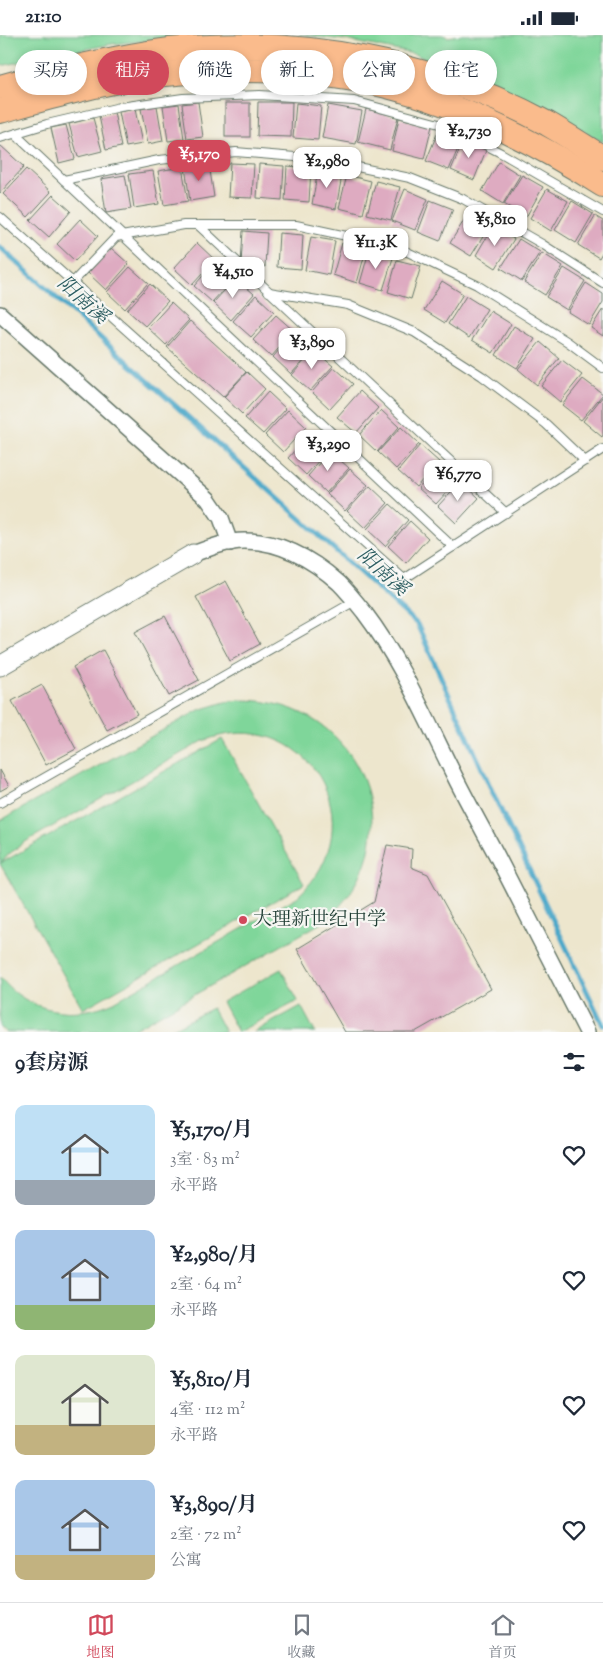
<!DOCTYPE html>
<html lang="zh">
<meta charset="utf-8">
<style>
body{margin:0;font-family:"Sorts Mill Goudy","Noto Serif SC",serif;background:#f6f6f7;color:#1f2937;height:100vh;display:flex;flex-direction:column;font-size:19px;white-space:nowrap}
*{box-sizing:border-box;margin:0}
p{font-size:16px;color:#747a83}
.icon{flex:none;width:28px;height:28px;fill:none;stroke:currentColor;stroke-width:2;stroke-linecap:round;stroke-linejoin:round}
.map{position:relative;height:997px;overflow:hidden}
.side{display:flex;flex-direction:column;background:#fff;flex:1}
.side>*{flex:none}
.guide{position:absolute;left:15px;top:15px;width:574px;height:45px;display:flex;gap:10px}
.price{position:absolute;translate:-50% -42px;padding:0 11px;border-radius:10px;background:#fff;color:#222;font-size:16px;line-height:32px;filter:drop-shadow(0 1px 2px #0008)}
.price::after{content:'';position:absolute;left:50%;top:30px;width:15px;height:11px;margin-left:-8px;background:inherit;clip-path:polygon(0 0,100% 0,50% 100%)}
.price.current{background:#d1495b;color:#fff}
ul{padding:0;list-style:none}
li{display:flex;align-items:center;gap:15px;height:125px;padding:0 15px}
li span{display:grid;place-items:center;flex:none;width:140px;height:100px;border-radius:10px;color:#555}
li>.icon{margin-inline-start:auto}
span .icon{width:60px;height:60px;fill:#fffc;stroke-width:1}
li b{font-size:21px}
h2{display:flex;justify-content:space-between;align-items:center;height:60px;padding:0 15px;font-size:21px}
.chip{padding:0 18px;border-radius:22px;background:#fff;box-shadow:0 2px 8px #0003;font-size:18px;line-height:45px}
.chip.current{background:#d1495b;color:#fff}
.status{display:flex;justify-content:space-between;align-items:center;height:35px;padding:0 25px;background:#fff;direction:ltr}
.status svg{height:14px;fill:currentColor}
.tab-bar{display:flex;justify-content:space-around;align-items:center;height:70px;border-top:1px solid #e0e1e3;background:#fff;font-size:14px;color:#747a83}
.tab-bar a{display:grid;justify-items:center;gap:2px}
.tab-bar .current{color:#d1495b}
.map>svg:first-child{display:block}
.green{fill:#7fd69a;stroke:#4f8a67}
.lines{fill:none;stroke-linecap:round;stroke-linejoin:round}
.stream{stroke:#4ba8c9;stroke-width:5}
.building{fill:#deabc1}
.service-casing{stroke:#67786a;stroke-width:10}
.minor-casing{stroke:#67786a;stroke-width:18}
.tertiary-casing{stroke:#67786a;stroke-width:21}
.primary-casing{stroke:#67786a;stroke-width:26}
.service{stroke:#fff;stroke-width:8}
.minor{stroke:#fff;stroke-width:15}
.tertiary{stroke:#fff;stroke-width:19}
.primary{stroke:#fabb8c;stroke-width:24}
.poi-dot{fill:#d1495b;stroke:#f6f6f2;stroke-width:2}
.labels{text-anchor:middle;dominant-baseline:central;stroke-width:4.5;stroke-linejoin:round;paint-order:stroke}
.poi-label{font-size:19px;fill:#1f3d34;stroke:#f6f6f2;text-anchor:start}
.water-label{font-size:20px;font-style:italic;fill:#2c5d61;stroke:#f6f6f2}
</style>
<div class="status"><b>21:10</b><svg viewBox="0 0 49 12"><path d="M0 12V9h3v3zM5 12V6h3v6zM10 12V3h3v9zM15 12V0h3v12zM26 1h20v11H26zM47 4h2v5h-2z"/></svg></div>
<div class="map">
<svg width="603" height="997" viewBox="0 0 603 997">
<rect width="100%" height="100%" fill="#f6f6f2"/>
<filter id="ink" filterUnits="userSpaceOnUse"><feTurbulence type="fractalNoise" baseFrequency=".02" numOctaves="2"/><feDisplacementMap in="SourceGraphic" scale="10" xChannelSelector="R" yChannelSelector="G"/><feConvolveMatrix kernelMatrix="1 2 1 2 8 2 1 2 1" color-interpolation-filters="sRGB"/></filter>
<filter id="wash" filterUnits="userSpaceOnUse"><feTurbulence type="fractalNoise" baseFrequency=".0096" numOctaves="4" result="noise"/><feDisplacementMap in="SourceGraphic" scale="20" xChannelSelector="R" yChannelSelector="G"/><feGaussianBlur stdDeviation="1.12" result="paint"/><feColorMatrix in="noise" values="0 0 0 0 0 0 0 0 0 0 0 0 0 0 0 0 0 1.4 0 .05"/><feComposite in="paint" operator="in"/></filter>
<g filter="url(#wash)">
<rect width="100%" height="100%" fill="#ede6cd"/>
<g class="green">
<path d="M0,0H205L112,9L0,31Z"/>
<path d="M299,0H442L448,2L461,0H603V107L538,69L414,19L346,5Z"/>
<path d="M239,665C363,663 420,808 323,887L129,997H6L0,993V942C28,978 74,985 114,967L297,862C379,789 306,666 203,706L25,807L9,819L1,828L222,704L304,849L83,974L0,829V786L3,784L199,675L225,667Z"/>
<path d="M281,934L298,966L238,997L222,967Z"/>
<path d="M301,971L315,997H254Z"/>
<path d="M212,973L225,997H167Z"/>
</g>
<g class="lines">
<path class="stream" d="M0,212L417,589L497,767L603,990"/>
</g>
<g id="blocks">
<g class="building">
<path d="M198,67L203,102L187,104L182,69Z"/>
<path d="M258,67H292L291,102L257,101Z"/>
<rect x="225" y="68" width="25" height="34"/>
<path d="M296,68L321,71L318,105L293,103Z"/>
<path d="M179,69L184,104L168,106L163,71Z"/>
<path d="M328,70L362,76L356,109L322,103Z"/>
<path d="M157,71L163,106L148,109L141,74Z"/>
<path d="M135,74L142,109L126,112L119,77Z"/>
<path d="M366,74L398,82L390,115L358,107Z"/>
<path d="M114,77L121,112L106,115L99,81Z"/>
<path d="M93,83L102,116L78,122L69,89Z"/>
<path d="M399,83L432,91L424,124L392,116Z"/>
<path d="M66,90L75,124L59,128L51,93Z"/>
<path d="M439,94L462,104L449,135L426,126Z"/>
<path d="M464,104L487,113L474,145L451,135Z"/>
<path d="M0,110L24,132L0,158Z"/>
<path d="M499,127L520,140L503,169L482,156Z"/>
<path d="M230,128L254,129L252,163L228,162Z"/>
<path d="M209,129L214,162L190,166L185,132Z"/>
<path d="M259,129L284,131L282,165L257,163Z"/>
<path d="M287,131L311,133L309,167L285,165Z"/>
<path d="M182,132L188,166L164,170L158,136Z"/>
<path d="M26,134L51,157L28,182L3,159Z"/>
<path d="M318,135L342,140L336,174L312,169Z"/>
<path d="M153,136L159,169L134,173L129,139Z"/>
<path d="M125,140L131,174L106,178L101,144Z"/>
<path d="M347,140L371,146L363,179L339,173Z"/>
<path d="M522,140L543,152L526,182L504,169Z"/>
<path d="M376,146L400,152L391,185L367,179Z"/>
<path d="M405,154L428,164L415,195L392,186Z"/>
<path d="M547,154L568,166L551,196L530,183Z"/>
<path d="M53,160L71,176L49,202L30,185Z"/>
<path d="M430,165L453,174L440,206L418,197Z"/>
<path d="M572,166L593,179L576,208L555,195Z"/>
<path d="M468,179L489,192L471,221L450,208Z"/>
<path d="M595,181L603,186V216L599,223L578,210Z"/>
<path d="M80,184L98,201L75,226L57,209Z"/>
<path d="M493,191L514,204L496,233L476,220Z"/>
<path d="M243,196L267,198L265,232L241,230Z"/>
<path d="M279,198L303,200L301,234L277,232Z"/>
<path d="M311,202L335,206L329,240L305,235Z"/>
<path d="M519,204L540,217L522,246L501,233Z"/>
<path d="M197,208L215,225L192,250L174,233Z"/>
<path d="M342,208L366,215L357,248L333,240Z"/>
<path d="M111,213L129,229L106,255L88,238Z"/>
<path d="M369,216L393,223L383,255L360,248Z"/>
<path d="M542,218L563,231L545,260L524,247Z"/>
<path d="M217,225L235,242L212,267L194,251Z"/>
<path d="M397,225L421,231L411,264L388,257Z"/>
<path d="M130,232L148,248L125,274L107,257Z"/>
<path d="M564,233L585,246L567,275L546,262Z"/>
<path d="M236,243L254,259L231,285L213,268Z"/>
<path d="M442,246L463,259L445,288L424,275Z"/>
<path d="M586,248L603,259V267L589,290L568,277Z"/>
<path d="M150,249L168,266L145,291L127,275Z"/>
<path d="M256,260L274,277L251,302L233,286Z"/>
<path d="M466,261L487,274L469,303L448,289Z"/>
<path d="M171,268L189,285L166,310L148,293Z"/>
<path d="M603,274V301L591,293Z"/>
<path d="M490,276L511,289L493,318L472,305Z"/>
<path d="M276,280L294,296L271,322L253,305Z"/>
<path d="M190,286L246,337L223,362L167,312Z"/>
<path d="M514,291L535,304L517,333L496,320Z"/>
<path d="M295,297L314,314L291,339L273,322Z"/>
<path d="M540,307L559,323L537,350L518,334Z"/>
<path d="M314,315L333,331L310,356L292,340Z"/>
<path d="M562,325L582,340L560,367L541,351Z"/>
<path d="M334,332L353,349L330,374L312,357Z"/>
<path d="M247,337L265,354L242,379L224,362Z"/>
<path d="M583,344L603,359L581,385L562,370Z"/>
<path d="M360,356L378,373L356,398L337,382Z"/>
<path d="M268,357L286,374L263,399L245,383Z"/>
<path d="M603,361V400L602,402L583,386Z"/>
<path d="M288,375L306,392L283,417L265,400Z"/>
<path d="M381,375L399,392L377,417L359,400Z"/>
<path d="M401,392L419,409L396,434L378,417Z"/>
<path d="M310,398L329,414L306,440L288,423Z"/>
<path d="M420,410L439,427L416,452L398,436Z"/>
<path d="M330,416L349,433L326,458L308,441Z"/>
<path d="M440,427L459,444L436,469L418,453Z"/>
<path d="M350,434L368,450L345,476L327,459Z"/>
<path d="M461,446L479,463L456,488L438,471Z"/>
<path d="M370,451L388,468L365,493L347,476Z"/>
<path d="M390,469L408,485L385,511L367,494Z"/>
<path d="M410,486L428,503L406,528L388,511Z"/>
<path d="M226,546L260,609L230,626L196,562Z"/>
<path d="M165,581L199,645L169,661L135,597Z"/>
<path d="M103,615L137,679L107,695L73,632Z"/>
<path d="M42,650L76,714L46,730L12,666Z"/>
<path d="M0,735L9,751L0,756Z"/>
<path d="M387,810L412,814L411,832L428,839L491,954L415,997H345L297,914L374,867Z"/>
</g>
</g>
</g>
<g filter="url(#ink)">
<use href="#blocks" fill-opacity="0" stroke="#67786a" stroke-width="1"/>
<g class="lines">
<defs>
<g id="service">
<path d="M15,99L453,512"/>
<path d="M0,103L47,89L120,72L183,63L260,60L354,66L450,92L501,118L603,177"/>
<path d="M64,145L159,125L236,117L319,124L410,143L463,164L542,209L603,248"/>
<path d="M0,182L404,544L603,414"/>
<path d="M198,190L506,478"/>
<path d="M73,247L116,202L184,190H296L397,212L477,250L568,307L603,333"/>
<path d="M269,257L348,270L414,297L482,341L546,389L585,426"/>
<path d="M0,768L355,566"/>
</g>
<g id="minor">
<path d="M0,279L208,464L221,483L230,508"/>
<path d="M193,519C209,513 227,506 244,506C280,506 313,525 339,548C348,557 356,567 364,577C402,627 427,686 455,742C468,768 482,793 496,819C526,878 557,938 587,997"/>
</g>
<path id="tertiary" d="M0,631L193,519"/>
<g id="primary">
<path d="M0,52C56,37 113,22 170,15C299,1 434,27 548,89C567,100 585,112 603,123"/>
<path d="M0,76C47,63 95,49 143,42C222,30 322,33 398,54C471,74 540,110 603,150"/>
</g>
</defs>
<use href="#service" class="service-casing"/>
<use href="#minor" class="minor-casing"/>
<use href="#tertiary" class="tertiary-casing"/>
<use href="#primary" class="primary-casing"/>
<use href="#service" class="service"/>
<use href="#minor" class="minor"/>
<use href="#tertiary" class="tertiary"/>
<use href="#primary" class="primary"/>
</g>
</g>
<circle class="poi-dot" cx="243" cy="885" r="5"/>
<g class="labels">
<g class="poi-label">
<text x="253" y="885">大理新世纪中学</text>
</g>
<g class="water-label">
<text transform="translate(82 266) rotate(42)">阳南溪</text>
<text transform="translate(382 538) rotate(42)">阳南溪</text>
</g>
</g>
</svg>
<b class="price" style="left:469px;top:124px">¥2,730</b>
<b class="price current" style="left:199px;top:147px">¥5,170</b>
<b class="price" style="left:327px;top:154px">¥2,980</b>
<b class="price" style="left:495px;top:212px">¥5,810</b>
<b class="price" style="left:376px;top:235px">¥11.3K</b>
<b class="price" style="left:233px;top:264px">¥4,510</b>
<b class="price" style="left:312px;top:335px">¥3,890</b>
<b class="price" style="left:328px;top:437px">¥3,290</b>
<b class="price" style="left:458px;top:467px">¥6,770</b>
<div class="guide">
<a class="chip">买房</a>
<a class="chip current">租房</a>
<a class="chip">筛选</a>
<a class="chip">新上</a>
<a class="chip">公寓</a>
<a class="chip">住宅</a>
</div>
</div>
<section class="side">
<h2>9套房源<svg class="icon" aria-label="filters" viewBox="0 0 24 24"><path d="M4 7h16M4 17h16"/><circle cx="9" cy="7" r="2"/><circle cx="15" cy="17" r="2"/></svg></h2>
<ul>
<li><span style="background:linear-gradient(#bfe0f5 75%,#9aa5b1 0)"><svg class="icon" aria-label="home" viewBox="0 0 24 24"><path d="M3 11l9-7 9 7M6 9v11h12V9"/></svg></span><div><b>¥5,170/月</b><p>3室 · 83 m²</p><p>永平路</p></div><svg class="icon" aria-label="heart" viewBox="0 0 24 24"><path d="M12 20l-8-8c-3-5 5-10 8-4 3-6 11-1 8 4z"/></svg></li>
<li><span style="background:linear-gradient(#a9c7e8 75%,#8fb573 0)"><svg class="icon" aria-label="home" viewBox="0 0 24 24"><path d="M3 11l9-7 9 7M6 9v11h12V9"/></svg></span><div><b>¥2,980/月</b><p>2室 · 64 m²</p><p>永平路</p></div><svg class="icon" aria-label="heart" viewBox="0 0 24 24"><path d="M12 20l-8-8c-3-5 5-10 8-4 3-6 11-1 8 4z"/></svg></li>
<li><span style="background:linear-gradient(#dfe7d0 70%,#c2b280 0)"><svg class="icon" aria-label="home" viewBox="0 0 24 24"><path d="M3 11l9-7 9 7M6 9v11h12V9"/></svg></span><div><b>¥5,810/月</b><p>4室 · 112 m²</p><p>永平路</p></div><svg class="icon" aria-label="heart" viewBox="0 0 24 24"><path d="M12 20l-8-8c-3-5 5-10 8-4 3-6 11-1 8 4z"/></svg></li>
<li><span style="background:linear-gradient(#a9c7e8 75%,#c2b280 0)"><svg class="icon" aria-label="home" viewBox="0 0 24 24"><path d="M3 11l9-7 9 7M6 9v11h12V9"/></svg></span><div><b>¥3,890/月</b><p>2室 · 72 m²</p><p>公寓</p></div><svg class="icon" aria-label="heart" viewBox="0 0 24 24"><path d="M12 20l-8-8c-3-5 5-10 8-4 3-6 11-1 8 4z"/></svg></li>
</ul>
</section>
<nav class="tab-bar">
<a class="current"><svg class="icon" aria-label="map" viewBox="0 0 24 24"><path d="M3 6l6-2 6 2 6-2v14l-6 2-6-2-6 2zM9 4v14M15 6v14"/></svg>地图</a>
<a><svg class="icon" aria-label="saved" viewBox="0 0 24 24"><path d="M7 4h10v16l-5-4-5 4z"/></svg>收藏</a>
<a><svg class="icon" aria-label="home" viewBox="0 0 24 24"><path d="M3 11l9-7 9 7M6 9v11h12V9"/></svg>首页</a>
</nav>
